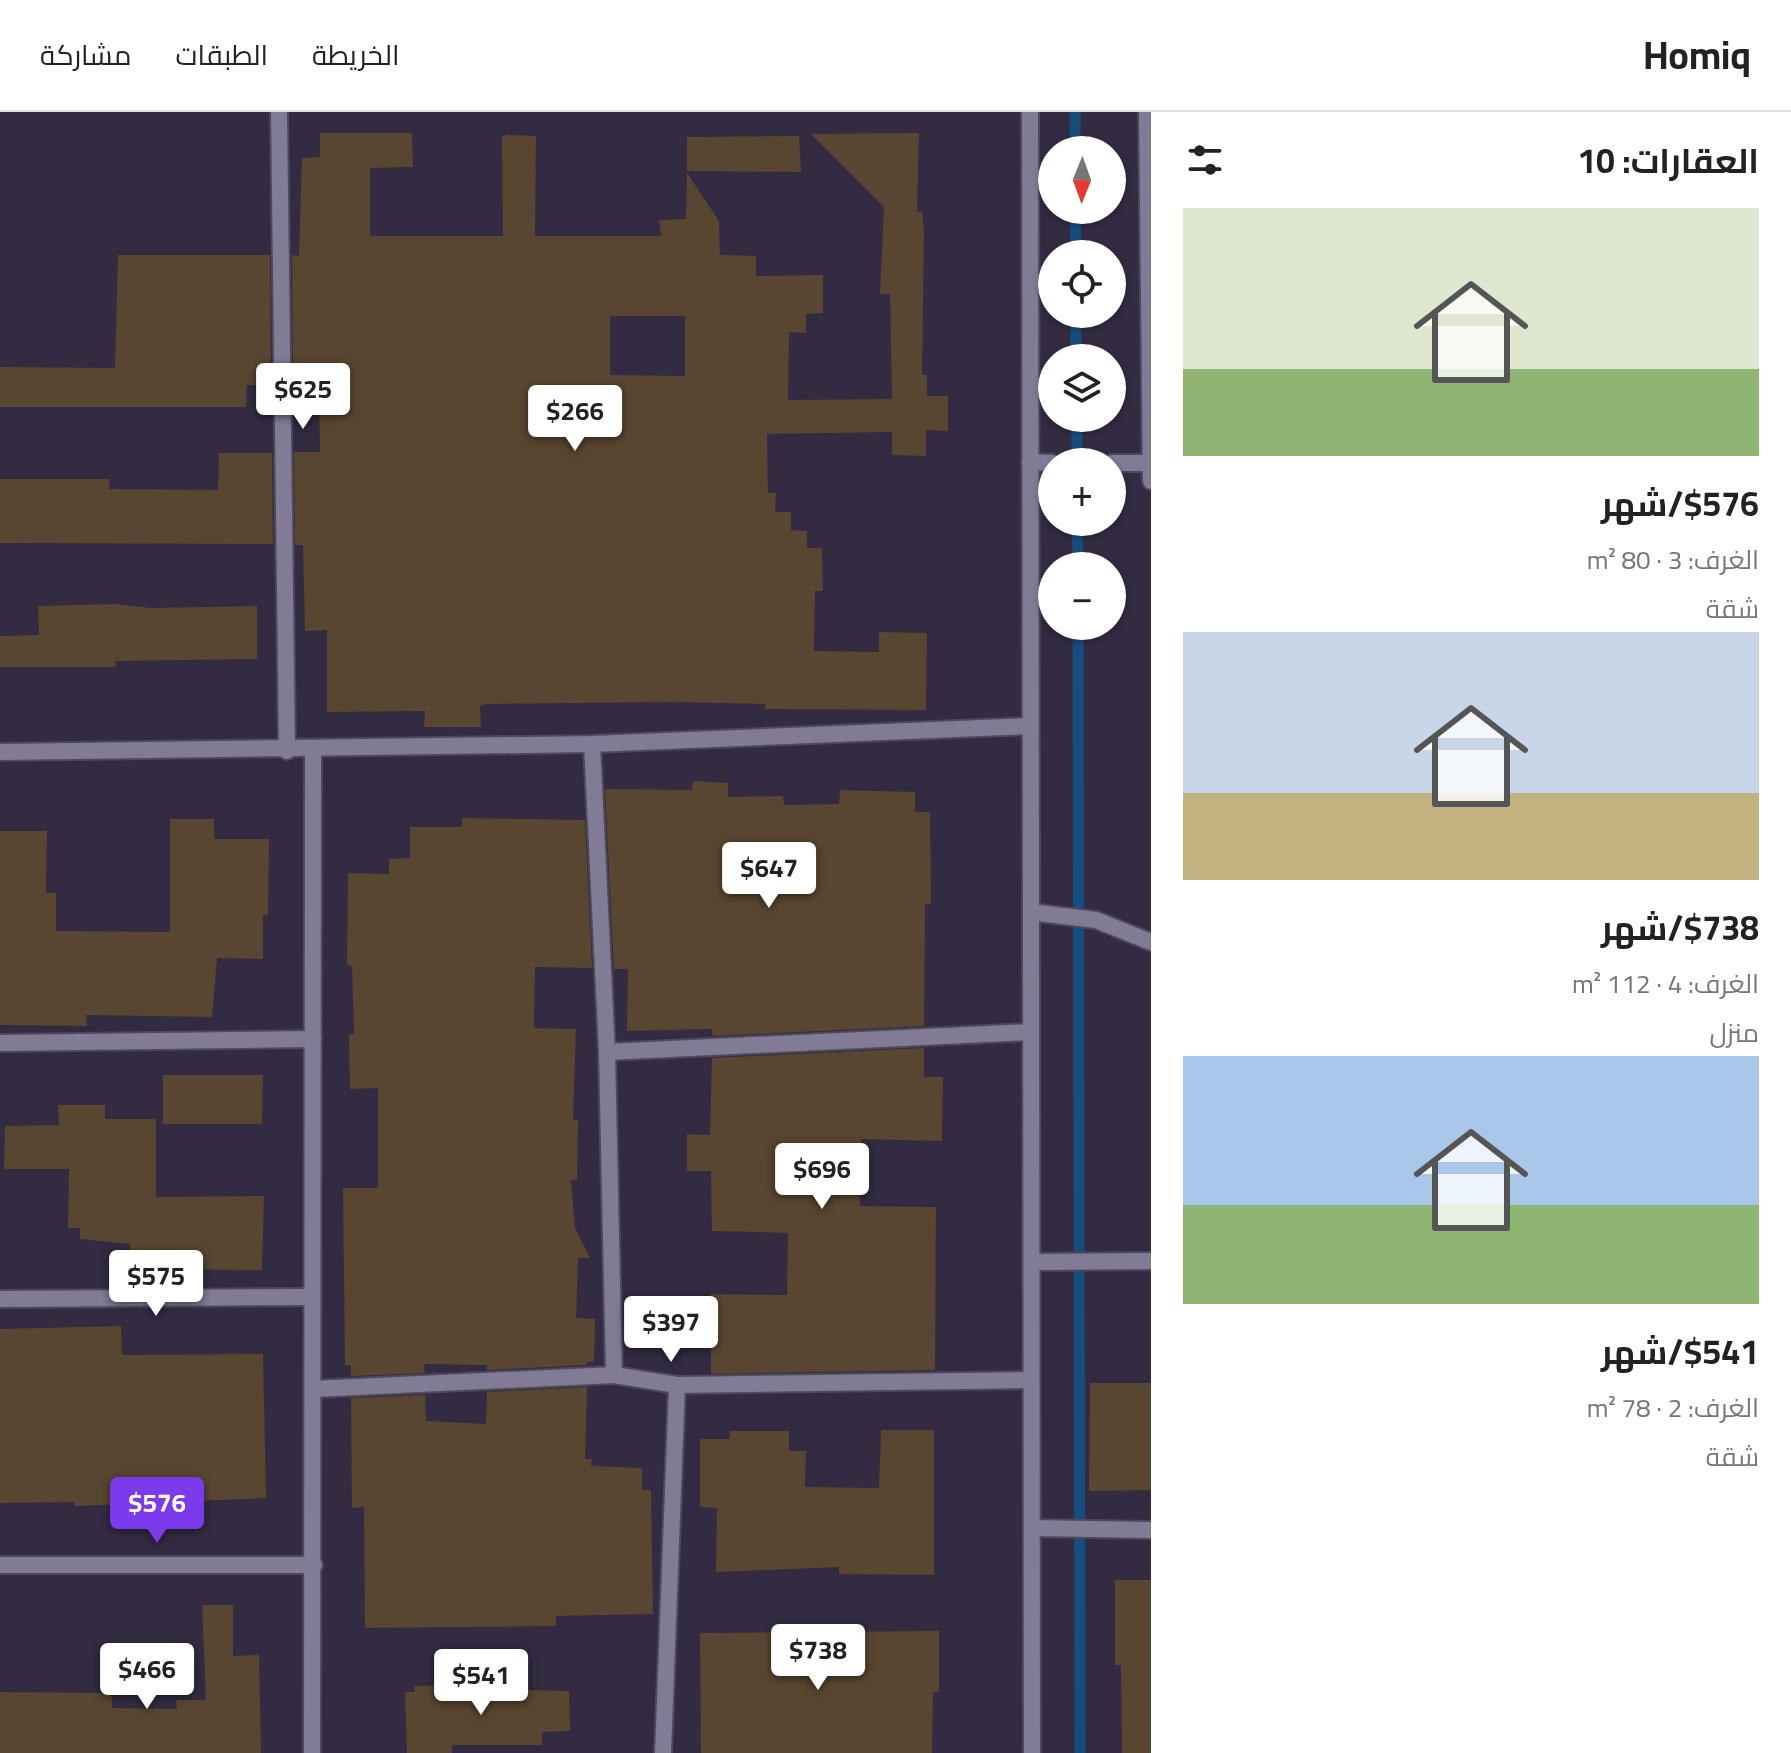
<!DOCTYPE html>
<html lang="ar">
<meta charset="utf-8">
<style>
body{margin:0;font-family:Georgia,Cairo,serif;background:#f6f6f6;color:#222;direction:rtl;height:100vh;display:flex;flex-direction:column;font-size:30px;white-space:nowrap}
*{box-sizing:border-box;margin:0}
p{font-size:26px;color:#767676}
.icon{flex:none;width:44px;height:44px;fill:none;stroke:currentColor;stroke-width:2;stroke-linecap:round;stroke-linejoin:round}
.map{position:relative;flex:1;overflow:hidden;direction:ltr}
.details{display:flex;flex-direction:column;background:#fff;width:640px}
.details>*{flex:none}
.needle{width:52px;rotate:181deg}
.tools{position:absolute;left:1038px;top:24px;display:grid;gap:16px}
.tools a{display:grid;place-items:center;width:88px;height:88px;border-radius:50%;background:#fff;box-shadow:0 2px 6px #0004;font-size:40px}
.price{position:absolute;translate:-50% -68px;padding:0 18px;border-radius:8px;background:#fff;color:#222;font-size:26px;line-height:52px;filter:drop-shadow(0 2px 4px #0008)}
.price::after{content:'';position:absolute;left:50%;top:48px;width:24px;height:18px;margin-left:-12px;background:inherit;clip-path:polygon(0 0,100% 0,50% 100%)}
.price.current{background:#7c3aed;color:#fff}
ul{padding:0;list-style:none}
li{display:grid;align-content:center;gap:16px;height:424px;padding:0 32px}
li span{display:grid;place-items:center;height:248px;border-radius:0px;color:#555}
li>.icon{margin-inline-start:auto}
span .icon{width:144px;height:144px;fill:#fffc;stroke-width:1}
li b{font-size:34px}
h2{display:flex;justify-content:space-between;align-items:center;height:96px;padding:0 32px;font-size:34px}
header{display:flex;align-items:center;gap:48px;box-sizing:border-box;height:112px;padding:0 40px;background:#fff;border-bottom:2px solid #e0e0e0}
header strong{font-size:38px}
nav{display:flex;gap:44px;margin-inline-start:auto;font-size:28px}
main{display:flex;flex:1;min-height:0}
.map>svg:first-child{display:block}
.lines{fill:none;stroke-linecap:round;stroke-linejoin:round}
.stream{stroke:#164d7f;stroke-width:11}
.building{fill:#584630;fill-rule:evenodd}
.minor-casing{stroke:#4e485b;stroke-width:20}
.tertiary-casing{stroke:#4e485b;stroke-width:20}
.minor{stroke:#827b96;stroke-width:16}
.tertiary{stroke:#827b96;stroke-width:16}
</style>
<header>
<strong>Homiq</strong>
<nav><a>الخريطة</a><a>الطبقات</a><a>مشاركة</a></nav>
</header>
<main>
<section class="details">
<h2>العقارات: 10<svg class="icon" aria-label="filters" viewBox="0 0 24 24"><path d="M4 7h16M4 17h16"/><circle cx="9" cy="7" r="2"/><circle cx="15" cy="17" r="2"/></svg></h2>
<ul>
<li><span style="background:linear-gradient(#dfe7d0 65%,#8fb573 0)"><svg class="icon" aria-label="home" viewBox="0 0 24 24"><path d="M3 11l9-7 9 7M6 9v11h12V9"/></svg></span><div><b>$576/شهر</b><p>الغرف: 3 · 80 m²</p><p>شقة</p></div></li>
<li><span style="background:linear-gradient(#c9d6e8 65%,#c2b280 0)"><svg class="icon" aria-label="home" viewBox="0 0 24 24"><path d="M3 11l9-7 9 7M6 9v11h12V9"/></svg></span><div><b>$738/شهر</b><p>الغرف: 4 · 112 m²</p><p>منزل</p></div></li>
<li><span style="background:linear-gradient(#a9c7e8 60%,#8fb573 0)"><svg class="icon" aria-label="home" viewBox="0 0 24 24"><path d="M3 11l9-7 9 7M6 9v11h12V9"/></svg></span><div><b>$541/شهر</b><p>الغرف: 2 · 78 m²</p><p>شقة</p></div></li>
</ul>
</section>
<div class="map">
<svg width="1151" height="1641" viewBox="0 0 1151 1641">
<rect width="100%" height="100%" fill="#322b42"/>
<g class="lines">
<g class="stream">
<path d="M1075,0V38"/>
<path d="M1075,98L1076,142"/>
<path d="M1076,202V246"/>
<path d="M1077,306V350"/>
<path d="M1077,410L1078,454"/>
<path d="M1078,514L1080,1641"/>
</g>
</g>
<g class="building">
<path d="M320,21H412L413,55L370,56V124H503L502,25L506,23L536,24L535,124H661L659,108L686,107L687,61L719,109L720,143L756,144V164L823,163V201L806,202V221L789,220L788,288L892,287L890,182H880L884,95L811,22L919,21L917,100H922L924,119L922,263H927V284H948V319L926,318V344L892,343V320L767,322L768,381H776L775,400H791V418L807,419V436H822L823,479H815L814,539L879,540V520L927,521L926,598L765,597V592L671,590L486,592L480,594L481,615H424L425,599L327,600V518L305,519L303,433H295L294,340H320L319,274H293L292,143L299,144L302,46L320,45ZM610,204H685V264L610,263Z"/>
<path d="M799,24L801,60L687,59V25Z"/>
<path d="M118,143H270L271,273H247L246,295H0V255L115,256Z"/>
<path d="M219,341H272L273,432L0,431V367H110L109,377L218,378Z"/>
<path d="M115,492L151,496L257,494V547L115,549L116,555H0V524L39,523L38,494Z"/>
<path d="M693,669L728,671V685L783,684L784,693L839,692L840,678L915,680V700H930L931,792H925L924,914L712,924V917L627,919L628,857H614L605,677L692,678Z"/>
<path d="M462,706L585,708L592,856L535,855L534,916L576,917L573,1008H578L577,1068H571L575,1116L590,1146H578L576,1206L595,1207L594,1250H587V1253L487,1258V1253L424,1252L425,1261L351,1264V1253H345L343,1076H378V976L350,977L349,922H354L352,854L347,853L348,761L389,762V747L410,746V715H462Z"/>
<path d="M170,707H214V727H269L268,803H263V847L217,846L212,905L86,903L87,914L0,913V719H47L46,781H56V819L170,820Z"/>
<path d="M924,936V965H943L942,1029L861,1027L860,1094L936,1095L935,1258L711,1262V1182L787,1183L788,1121L712,1119L711,1059H687V1022L710,1023L712,946Z"/>
<path d="M163,963H263L262,1012H163Z"/>
<path d="M58,993H105V1007H156V1085L264,1084L262,1158L131,1157L130,1132L80,1127V1116H68L69,1057H4L5,1014L59,1013Z"/>
<path d="M121,1214L122,1243L263,1242L266,1386L75,1394L74,1390L0,1391V1217Z"/>
<path d="M1090,1271H1151V1378L1089,1379Z"/>
<path d="M587,1275L585,1347H592L591,1354L642,1356V1378H651L653,1502L556,1504V1514L365,1516L364,1395L352,1396L351,1286L425,1283L426,1309L486,1312L487,1280Z"/>
<path d="M881,1318H934V1463L839,1462V1455L716,1460L717,1396L700,1395V1327H730V1319H789V1339H806L805,1375L879,1376Z"/>
<path d="M1115,1468H1151V1641H1122L1121,1553H1115Z"/>
<path d="M202,1493H233V1544L259,1543L261,1641H0V1580L112,1581V1596L177,1597L176,1588H206Z"/>
<path d="M939,1519V1580H933L932,1641H701L700,1521Z"/>
<path d="M480,1572L481,1577L569,1579L570,1619L542,1620V1633H452V1641H407L405,1580H415L414,1574Z"/>
</g>
<g class="lines">
<defs>
<g id="minor">
<path d="M279,0L287,639"/>
<path d="M1147,0L1151,369"/>
<path d="M1030,350L1052,351"/>
<path d="M1112,351H1151"/>
<path d="M592,632L607,940L614,1263"/>
<path d="M0,640L592,632L1030,614"/>
<path d="M1031,800L1096,808L1151,830"/>
<path d="M0,931L313,927"/>
<path d="M607,940L1031,920"/>
<path d="M1032,1150L1151,1149"/>
<path d="M0,1187L311,1185"/>
<path d="M313,1277L614,1263L677,1273L1031,1268"/>
<path d="M1032,1416L1151,1418"/>
<path d="M0,1453H314"/>
<path d="M312,1641L313,638"/>
<path d="M663,1641L677,1273"/>
</g>
<path id="tertiary" d="M1030,0L1032,1641"/>
</defs>
<use href="#minor" class="minor-casing"/>
<use href="#tertiary" class="tertiary-casing"/>
<use href="#minor" class="minor"/>
<use href="#tertiary" class="tertiary"/>
</g>
</svg>
<div class="tools">
<a><svg class="needle" viewBox="-14 -14 28 28"><path d="M0-13l5 13h-10z" fill="#e53935"/><path d="M0 13l5-13h-10z" fill="#767676"/></svg></a>
<a><svg class="icon" aria-label="locate" viewBox="0 0 24 24"><circle cx="12" cy="12" r="6"/><path d="M12 2v4M12 18v4M2 12h4M18 12h4"/></svg></a>
<a><svg class="icon" aria-label="layers" viewBox="0 0 24 24"><path d="M12 4l9 5-9 5-9-5zM3 14l9 5 9-5"/></svg></a>
<a>+</a>
<a>−</a>
</div>
<b class="price" style="left:303px;top:319px">$625</b>
<b class="price" style="left:575px;top:341px">$266</b>
<b class="price" style="left:769px;top:798px">$647</b>
<b class="price" style="left:822px;top:1099px">$696</b>
<b class="price" style="left:156px;top:1206px">$575</b>
<b class="price" style="left:671px;top:1252px">$397</b>
<b class="price current" style="left:157px;top:1433px">$576</b>
<b class="price" style="left:818px;top:1580px">$738</b>
<b class="price" style="left:147px;top:1599px">$466</b>
<b class="price" style="left:481px;top:1605px">$541</b>
</div>
</main>
